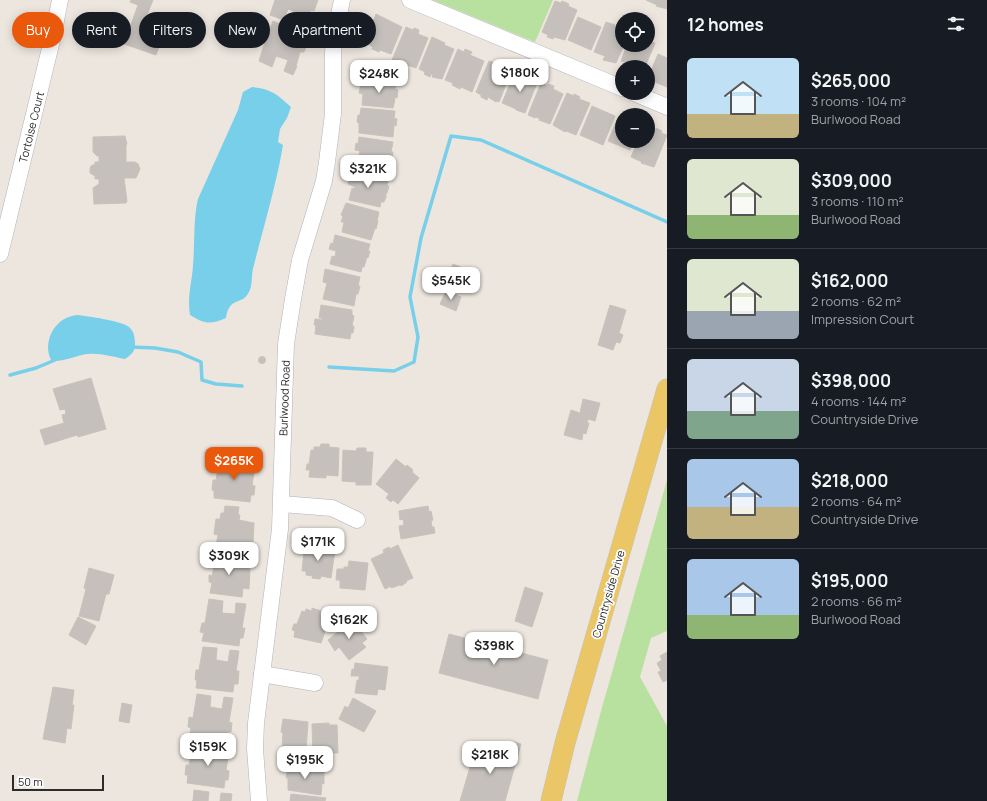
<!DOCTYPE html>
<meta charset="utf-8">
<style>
body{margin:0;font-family:Manrope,sans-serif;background:#20242c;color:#f1f3f6;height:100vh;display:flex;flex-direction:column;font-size:15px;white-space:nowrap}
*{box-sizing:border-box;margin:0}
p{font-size:13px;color:#9ea1a6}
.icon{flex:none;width:22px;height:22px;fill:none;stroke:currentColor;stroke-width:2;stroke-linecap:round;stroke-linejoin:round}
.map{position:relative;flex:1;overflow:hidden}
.drawer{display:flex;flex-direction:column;background:#171b24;width:320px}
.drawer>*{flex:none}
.hud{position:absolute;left:12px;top:12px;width:380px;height:36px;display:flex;gap:8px}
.controls{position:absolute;left:615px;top:12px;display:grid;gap:8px}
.controls a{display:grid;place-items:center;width:40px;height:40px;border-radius:50%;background:#171b24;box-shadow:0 2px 10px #0003;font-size:20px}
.scale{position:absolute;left:12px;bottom:10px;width:92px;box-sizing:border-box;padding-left:4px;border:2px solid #2c2c2c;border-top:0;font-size:11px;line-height:14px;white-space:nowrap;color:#2c2c2c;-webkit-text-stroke:3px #fff;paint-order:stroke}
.price{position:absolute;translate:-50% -34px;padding:0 9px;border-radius:8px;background:#fff;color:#222;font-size:13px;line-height:26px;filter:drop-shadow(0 1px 2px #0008)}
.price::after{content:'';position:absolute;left:50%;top:24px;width:12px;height:9px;margin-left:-6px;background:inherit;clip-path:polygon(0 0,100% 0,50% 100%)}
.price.current{background:#ea580c;color:#fff}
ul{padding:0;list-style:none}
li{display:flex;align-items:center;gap:12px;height:100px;padding:0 20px}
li+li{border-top:1px solid #363941}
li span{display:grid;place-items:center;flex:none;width:112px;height:80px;border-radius:6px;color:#555}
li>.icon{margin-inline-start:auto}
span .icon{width:48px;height:48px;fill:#fffc;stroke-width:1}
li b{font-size:17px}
h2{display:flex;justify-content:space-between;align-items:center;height:48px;padding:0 20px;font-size:17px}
.pill{padding:0 14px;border-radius:18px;background:#171b24;box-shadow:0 2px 10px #0003;font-size:14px;line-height:36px}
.pill.current{background:#ea580c;color:#fff}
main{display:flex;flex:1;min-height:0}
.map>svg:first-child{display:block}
.green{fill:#b8e09f}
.water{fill:#78cfe9}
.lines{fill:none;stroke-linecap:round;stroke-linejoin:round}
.stream{stroke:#78cfe9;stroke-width:3.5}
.building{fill:#c5c0bb;stroke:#c8c2b9}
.minor-casing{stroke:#afb2bb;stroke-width:17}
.major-casing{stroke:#c4c4c4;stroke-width:21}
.minor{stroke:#fff;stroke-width:16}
.major{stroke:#eac667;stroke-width:20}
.labels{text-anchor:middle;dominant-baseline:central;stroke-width:3.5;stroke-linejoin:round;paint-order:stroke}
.street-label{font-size:11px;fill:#2c2c2c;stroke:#fff}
</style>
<main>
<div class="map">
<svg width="667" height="801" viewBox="0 0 667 801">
<rect width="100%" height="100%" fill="#ede6df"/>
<g class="green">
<path d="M433,0H553L535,42Z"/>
<path d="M667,480V631L651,638L640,677L667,726V801H577L601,711Z"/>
</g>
<g class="water">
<path d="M252,87C271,89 277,94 291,107L287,118L280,129L278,142L283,145C276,186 264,225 254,265C251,273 253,285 249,292C242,306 229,296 226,318C210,325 205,324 190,315C187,297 192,282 193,265C195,243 193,220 198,199L238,110L243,92Z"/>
<path d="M77,315C87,316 122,321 129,327C134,331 135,338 135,344C135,352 131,355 125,359C113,357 101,353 88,354C76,355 65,362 52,361C45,351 48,334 57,325C62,319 69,316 77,315Z"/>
</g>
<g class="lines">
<g class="stream">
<path d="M131,347L155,348L178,352L201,362L202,380L216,384L242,386"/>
<path d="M329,367L394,371L414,362L418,337L410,297L421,238L451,136L481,140L667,222"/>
<path d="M10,375L36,368L55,360"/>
</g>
</g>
<g class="building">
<path d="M131,0H153L147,15L168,22L156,55L124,44L138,5L130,2Z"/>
<path d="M275,0H318L314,11L311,10L306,26L303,25L302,27L296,25L300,14L288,9L284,20L270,15Z"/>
<path d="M646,0H667V9L656,6L657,5Z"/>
<path d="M555,1L561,3L562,1L569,4L568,6L577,10L565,40L554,37L553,39L547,37L548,35L542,32Z"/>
<path d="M376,14L402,27L391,54L380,50L379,52L372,49L373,47L368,44L369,41L365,40L371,26L368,25L371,19L374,20Z"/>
<path d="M578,17L601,27L591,50L568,40Z"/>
<path d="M273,21L307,35L304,43L307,44L304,52H300L296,66H297L293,75L284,71L288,60L276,56L272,67L259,61L266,39L263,38L267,28L270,29Z"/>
<path d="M606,22L615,25V26L616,27L617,24L622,26V45H624L616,63L603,60L605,56L594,52Z"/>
<path d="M406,27L413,30L414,28L419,30L418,34L428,38L416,68L407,65L408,64L405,63L404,65L392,60Z"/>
<path d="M432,37L445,43L444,45L454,49L442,79L432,77L433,75L431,74L430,77L424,74L425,72L419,69Z"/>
<path d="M648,40L655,43L645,67H631L632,64L621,61L627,45H648Z"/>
<path d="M458,49L464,52L465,49L472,52L470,55L484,61L472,92L461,87L460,89L452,85L453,83L445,80Z"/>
<path d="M658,54L667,58V87L655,82V78L649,76Z"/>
<path d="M489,61L502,65L501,68L511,72L499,102L496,101V102L488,97L487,100L481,97V95L476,92Z"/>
<path d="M515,72L528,76L527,79L537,83L525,113L516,110V109L502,103Z"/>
<path d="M362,80L396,83L395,89L398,90L397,98L394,97L395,99L393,108L362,105L363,94L359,93Z"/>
<path d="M541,83L547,86L548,84L554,86L553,89L563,94L550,124L539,120L540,119L536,117L535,118L528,115Z"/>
<path d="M567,93L574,96V94L580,97L579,99L590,103L576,135L566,131L565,132L553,125Z"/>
<path d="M592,106L615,116L603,145L580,135Z"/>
<path d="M361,108L395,111L394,118L397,119L396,126L394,125L393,137L359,133V123L357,122L358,115H360Z"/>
<path d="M618,118L622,120V141H634L630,150L608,141Z"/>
<path d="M650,128L656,130V128L662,131L661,133L667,135L654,167L641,163L642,162L631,157L638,141H648V129H649Z"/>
<path d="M125,136L127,144L126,145V162H135L138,164L140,169L136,178H124L127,201L126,203L94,204L93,188L99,184V179H95V176L90,173V169L91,166L95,164V162H99V156H97L93,152V137Z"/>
<path d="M359,137L393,142L391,152H393L392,160L390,159L388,172L357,167L360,151L355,150L356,143L358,144Z"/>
<path d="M354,170L388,179L387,186H389L387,193H386V197L384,202H381L380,207L349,200L352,188L354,189L355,187L348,184L350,178L352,179Z"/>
<path d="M346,203L379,212L377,221H378L376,229L375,228L371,240L342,232L344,222H341L343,216L341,215Z"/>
<path d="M335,235L370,244L368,251H370L368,258L367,257L364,267H362L361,272L330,264L332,256L335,257L336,251L329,249L331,243L333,244Z"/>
<path d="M453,264L475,273L467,291L445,282Z"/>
<path d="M325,269L360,277L358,286H360L358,294H356L354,306L323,299L327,283L323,282Z"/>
<path d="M446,291L461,297L456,311L440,304Z"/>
<path d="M321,305L352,310V315L354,316L352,326H354L353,333H351L350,339L315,334L316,325H314L315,319L322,320V318H319Z"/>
<path d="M610,305L626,310L619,333L623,335L620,343L616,342L613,350L598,345Z"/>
<circle cx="262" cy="360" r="3.5"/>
<path d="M91,378L106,429L78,437L77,435L45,445L40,430L64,423L62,415L66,414L65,409L60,410L53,389Z"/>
<path d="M583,399L600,403L595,421L588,419L587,423H589L586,434L583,433L582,440L564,435L571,410L580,413Z"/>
<path d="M321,444H329V447L339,448L338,476L326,475V478L309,477L310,470H306L307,464H309L311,450H314V447H320Z"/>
<path d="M357,448H366V452H373L371,485H356V482L342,481L343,450L356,451Z"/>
<path d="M220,457L234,458L233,470L245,471L247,460L256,461L252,485L255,486L254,495H251L250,502L214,498V491L212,490L213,480H216Z"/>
<path d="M396,459L406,467L407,465L413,470L412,472L419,478L398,504L393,500L391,502L386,498L389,494L376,484Z"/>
<path d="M225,506L239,507L238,515H240L239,520L254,523L253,543H250L249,551L216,546L218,535L214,534L216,519H220L221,513H224Z"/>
<path d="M428,506L429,512L431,511L433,520L431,521L432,527H434L435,533L401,539L399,526L404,525L403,519L400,520L399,511Z"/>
<path d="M307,544L329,548V550H335L331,578L321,576L320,579L312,578L313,576L306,575V571H302L304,550H305Z"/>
<path d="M398,545L413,578L406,581L407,582L401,586L400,585L391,588V586L385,589L371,559L384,553L383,550L389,547L390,549Z"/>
<path d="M217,552L241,556L239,567L250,569L249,589L243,588L242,597L210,593L212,583L209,582V575L212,576Z"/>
<path d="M349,561L368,563L365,590L340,588V580H336L337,569H344V567H348Z"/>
<path d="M89,568L114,575L109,594H106L99,621L79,616L86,589L84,588Z"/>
<path d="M525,587L543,593L532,627L515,621Z"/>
<path d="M209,599L223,601L222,613L235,614L236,603L246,604L242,628H245L243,638H240L239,646L202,641L204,633L200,632L202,623H205Z"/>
<path d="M312,608L321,611L320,614L330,617L321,643L294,637L295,631L292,630L294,624H297L302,611L305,612L306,609L312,611Z"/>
<path d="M78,617L96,626L86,645L69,635Z"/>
<path d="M352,620L367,639L362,643L366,647L349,660L339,647L335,651L328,640Z"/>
<path d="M449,634L548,660L538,699L439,673Z"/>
<path d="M203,647L217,648L216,660L228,662L230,650L239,651L236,671H239L238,684H234L233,692L196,688L197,680H195L196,670H199Z"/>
<path d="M667,652V680L663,682L658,672L661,671L657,663L662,660L660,656Z"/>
<path d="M355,663L388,667L385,690L378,689L377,695L355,693L357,680H359V676H351L352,669L354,670Z"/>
<path d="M53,687L74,690L72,705H74L71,729L67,728L65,743L43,739Z"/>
<path d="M197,694L211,696L210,707L222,709L224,697L233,698L229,722L232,723L231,732H228L227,740L190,735L191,728L188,727L189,717L193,718Z"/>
<path d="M353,698L376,711L364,732L339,719L345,706L348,708Z"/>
<path d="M122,703L132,705L129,723L119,721Z"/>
<path d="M283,719L308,722L306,751H288V749H282L283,733L281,732Z"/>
<path d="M329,723V725H337L338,753H332V755H326L325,753L313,754L312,724Z"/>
<path d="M510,741L521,744L505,801H460L476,747L506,756Z"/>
<path d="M194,742L208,744L206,755L219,757L220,745L230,746L226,770L229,771L228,780H225L224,788L187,783L188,775H185L186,765H189Z"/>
<path d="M290,765L324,770V784L322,783L321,795L288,790V778H286L287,772H289Z"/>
<path d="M194,790L209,792L208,801H192H193Z"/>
<path d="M221,793L232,794L231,801H220Z"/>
<path d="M291,794L326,798L325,801H290Z"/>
</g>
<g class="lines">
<defs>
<g id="minor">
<path d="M410,0L622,88"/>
<path d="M634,93L667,107"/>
<path d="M0,254L53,36L60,0"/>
<path d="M282,504L332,508L357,520"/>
<path d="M262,674L315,683"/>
<path d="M259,801L255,749L256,723L280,529L286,344L293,299L300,260L324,181L327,162L333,114V52L335,35L342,0"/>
</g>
<path id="major" d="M551,801L565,743L667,389"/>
</defs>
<use href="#minor" class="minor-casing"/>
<use href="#major" class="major-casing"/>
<use href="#minor" class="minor"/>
<use href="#major" class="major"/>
</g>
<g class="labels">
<g class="street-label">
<text transform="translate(31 127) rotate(-76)">Tortoise Court</text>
<text transform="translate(284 398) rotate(-88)">Burlwood Road</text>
<text transform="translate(608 594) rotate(-74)">Countryside Drive</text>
</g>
</g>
</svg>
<div class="controls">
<a><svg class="icon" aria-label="locate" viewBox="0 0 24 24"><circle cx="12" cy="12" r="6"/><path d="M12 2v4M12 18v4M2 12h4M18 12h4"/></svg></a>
<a>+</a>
<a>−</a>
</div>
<div class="scale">50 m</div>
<b class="price" style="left:520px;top:93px">$180K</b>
<b class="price" style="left:379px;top:94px">$248K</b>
<b class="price" style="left:368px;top:189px">$321K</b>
<b class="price" style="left:451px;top:301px">$545K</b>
<b class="price current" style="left:234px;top:481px">$265K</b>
<b class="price" style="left:318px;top:562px">$171K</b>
<b class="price" style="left:229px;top:576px">$309K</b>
<b class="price" style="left:349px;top:640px">$162K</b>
<b class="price" style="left:494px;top:666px">$398K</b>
<b class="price" style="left:208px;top:767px">$159K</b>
<b class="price" style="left:490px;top:775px">$218K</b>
<b class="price" style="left:305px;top:780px">$195K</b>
<div class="hud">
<a class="pill current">Buy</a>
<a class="pill">Rent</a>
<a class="pill">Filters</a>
<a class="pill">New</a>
<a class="pill">Apartment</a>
</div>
</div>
<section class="drawer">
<h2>12 homes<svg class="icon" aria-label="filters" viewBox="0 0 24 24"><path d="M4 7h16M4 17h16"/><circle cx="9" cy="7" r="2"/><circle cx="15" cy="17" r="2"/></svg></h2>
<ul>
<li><span style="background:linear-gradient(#bfe0f5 70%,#c2b280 0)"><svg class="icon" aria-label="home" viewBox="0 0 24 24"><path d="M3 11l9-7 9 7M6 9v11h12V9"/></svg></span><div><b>$265,000</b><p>3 rooms · 104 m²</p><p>Burlwood Road</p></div></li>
<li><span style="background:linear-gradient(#dfe7d0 70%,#8fb573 0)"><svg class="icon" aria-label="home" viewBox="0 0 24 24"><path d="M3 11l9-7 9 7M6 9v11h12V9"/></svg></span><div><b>$309,000</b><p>3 rooms · 110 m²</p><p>Burlwood Road</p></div></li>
<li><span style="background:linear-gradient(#dfe7d0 65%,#9aa5b1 0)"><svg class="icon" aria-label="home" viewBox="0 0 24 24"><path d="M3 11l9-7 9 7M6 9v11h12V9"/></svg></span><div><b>$162,000</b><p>2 rooms · 62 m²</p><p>Impression Court</p></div></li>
<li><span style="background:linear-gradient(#c9d6e8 65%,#7fa58c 0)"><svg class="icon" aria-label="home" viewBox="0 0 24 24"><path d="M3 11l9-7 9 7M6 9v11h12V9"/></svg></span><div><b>$398,000</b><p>4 rooms · 144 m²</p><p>Countryside Drive</p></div></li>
<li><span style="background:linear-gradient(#a9c7e8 60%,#c2b280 0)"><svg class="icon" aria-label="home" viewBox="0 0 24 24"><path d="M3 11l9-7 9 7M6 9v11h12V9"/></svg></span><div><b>$218,000</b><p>2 rooms · 64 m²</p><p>Countryside Drive</p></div></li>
<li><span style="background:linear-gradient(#a9c7e8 70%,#8fb573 0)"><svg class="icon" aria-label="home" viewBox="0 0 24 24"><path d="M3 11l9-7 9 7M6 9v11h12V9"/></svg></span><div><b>$195,000</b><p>2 rooms · 66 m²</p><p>Burlwood Road</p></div></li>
</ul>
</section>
</main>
